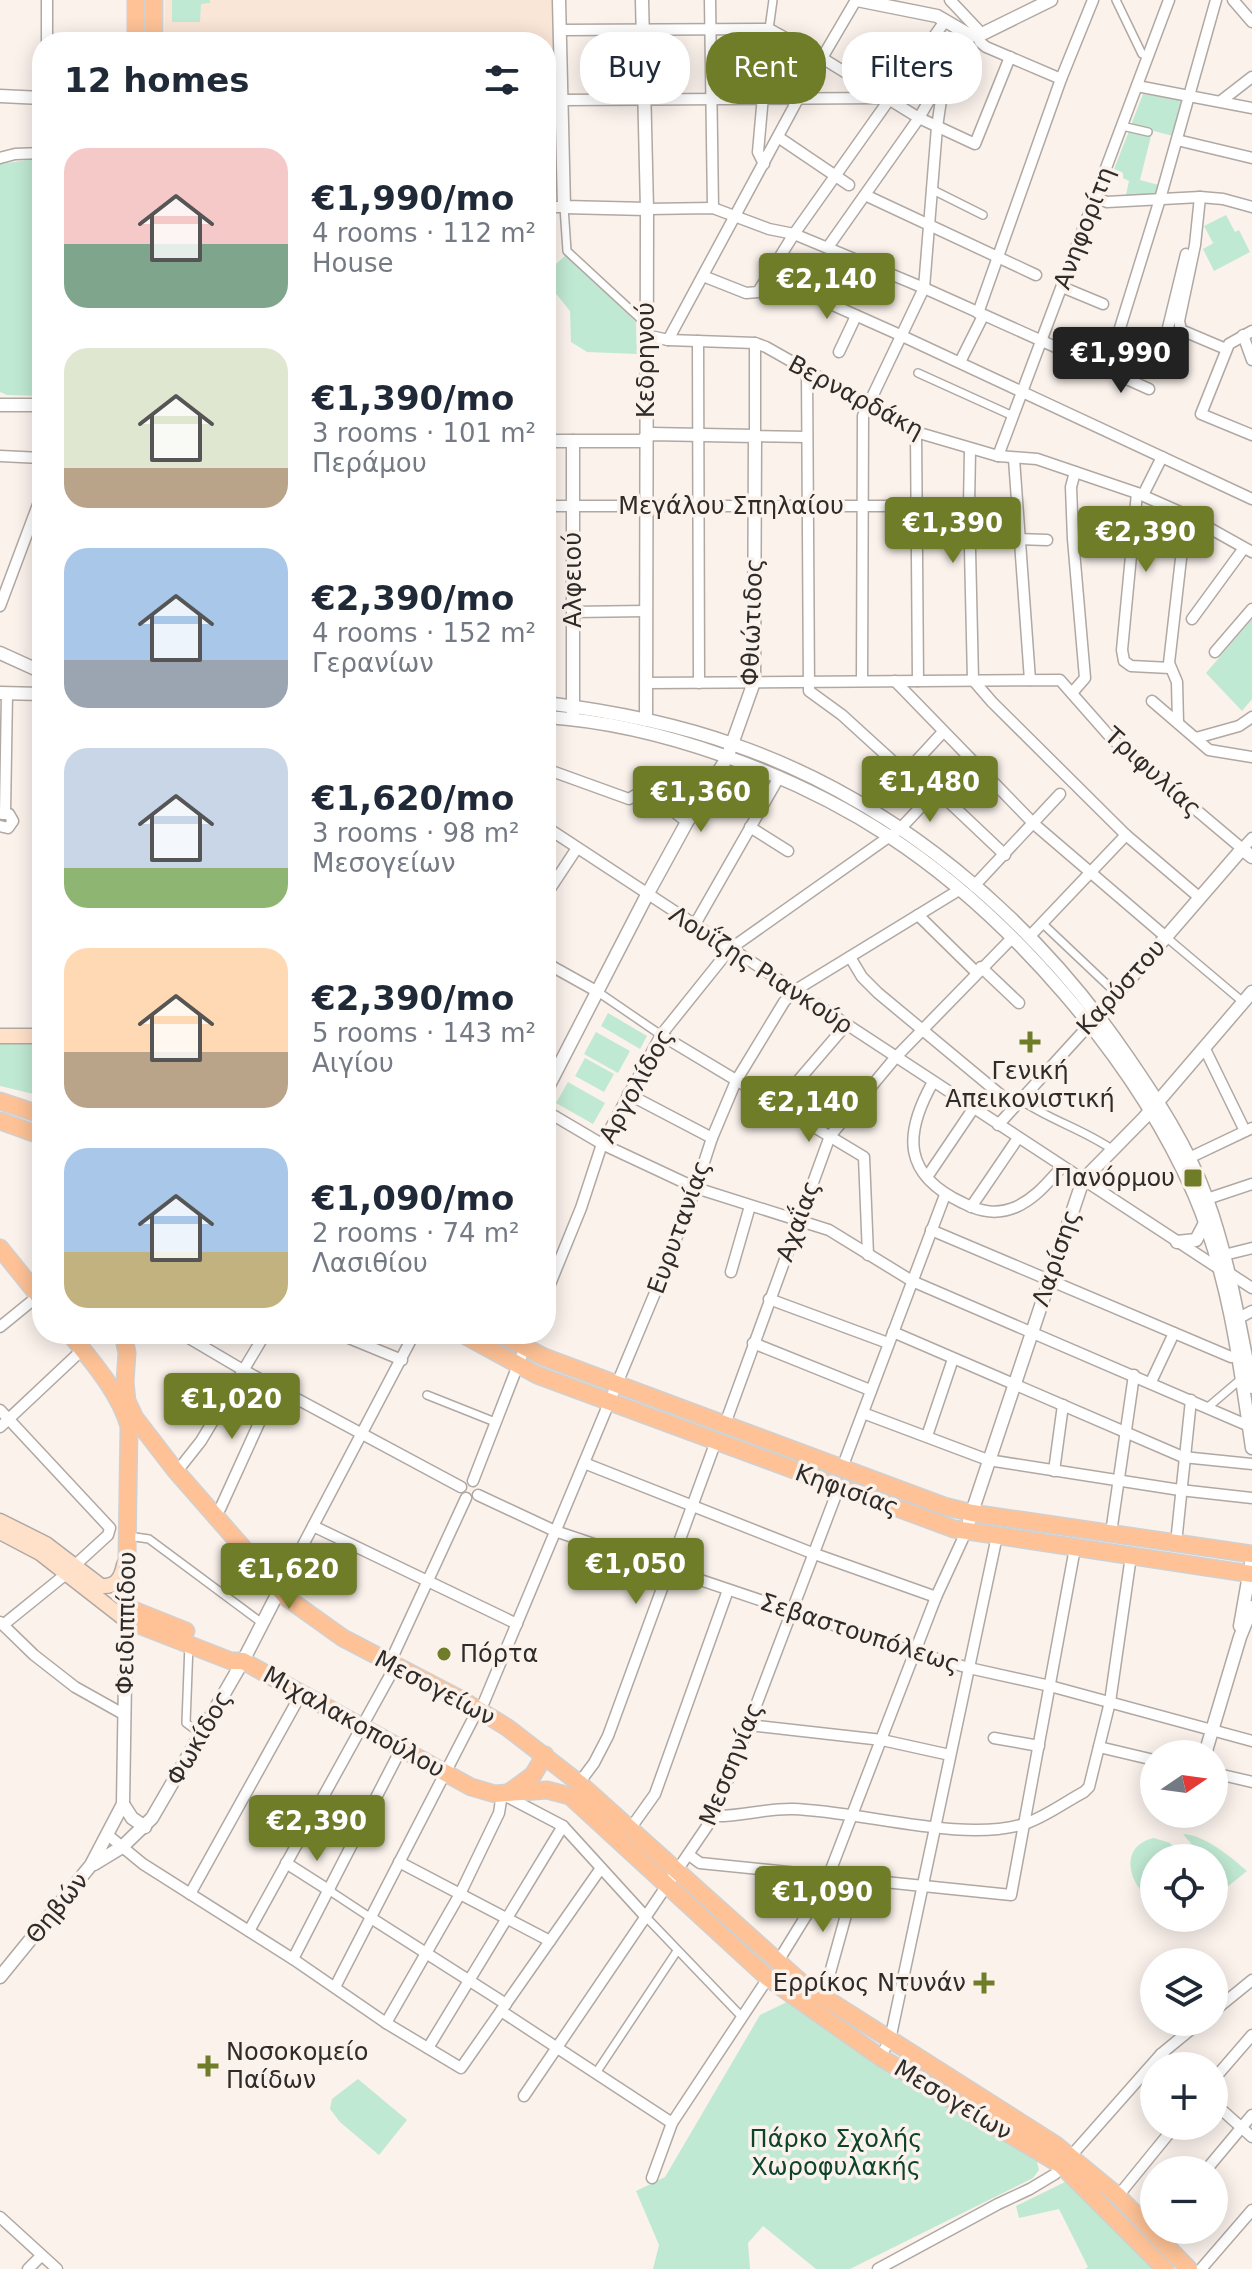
<!DOCTYPE html>
<meta charset="utf-8">
<style>
body{margin:0;font-family:"DejaVu Sans",sans-serif;background:#f2f2f3;color:#1f2937;height:100vh;display:flex;flex-direction:column;font-size:30px;white-space:nowrap}
*{box-sizing:border-box;margin:0}
p{font-size:26px;color:#747a83}
.icon{flex:none;width:44px;height:44px;fill:none;stroke:currentColor;stroke-width:2;stroke-linecap:round;stroke-linejoin:round}
.map{position:relative;flex:1;overflow:hidden}
.sheet{position:absolute;left:32px;top:32px;width:524px;height:1312px;display:flex;flex-direction:column;background:#fff;border-radius:32px;box-shadow:0 4px 20px #0003}
.sheet>*{flex:none}
.top-card{position:absolute;left:580px;top:32px;width:552px;height:72px;display:flex;gap:16px}
.needle{width:52px;rotate:77deg}
.controls{position:absolute;left:1140px;top:1740px;display:grid;gap:16px}
.controls a{display:grid;place-items:center;width:88px;height:88px;border-radius:50%;background:#fff;box-shadow:0 4px 20px #0003;font-size:40px}
.price{position:absolute;translate:-50% -68px;padding:0 18px;border-radius:8px;background:#6f7c28;color:#fff;font-size:26px;line-height:52px;filter:drop-shadow(0 2px 4px #0008)}
.price::after{content:'';position:absolute;left:50%;top:48px;width:24px;height:18px;margin-left:-12px;background:inherit;clip-path:polygon(0 0,100% 0,50% 100%)}
.price.selected{background:#222;color:#fff}
ul{padding:0;list-style:none}
li{display:flex;align-items:center;gap:24px;height:200px;padding:0 32px}
li span{display:grid;place-items:center;flex:none;width:224px;height:160px;border-radius:24px;color:#555}
li>.icon{margin-inline-start:auto}
span .icon{width:96px;height:96px;fill:#fffc;stroke-width:1}
li b{font-size:34px}
h2{display:flex;justify-content:space-between;align-items:center;height:96px;padding:0 32px;font-size:34px}
.tag{padding:0 28px;border-radius:32px;background:#fff;box-shadow:0 4px 20px #0003;font-size:28px;line-height:72px}
.tag.selected{background:#6f7c28;color:#fff}
.map>svg:first-child{display:block}
.commercial{fill:#fae6d7}
.green{fill:#c0e9d3}
.lines{fill:none;stroke-linecap:round;stroke-linejoin:round}
.pedestrian-casing{stroke:#b0a8a3;stroke-width:10}
.minor-casing{stroke:#b0a8a3;stroke-width:13}
.tertiary-casing{stroke:#b0a8a3;stroke-width:15}
.secondary-casing{stroke:#b0a8a3;stroke-width:17}
.primary-casing{stroke:#d1d0d0;stroke-width:19}
.pedestrian{stroke:#fff;stroke-width:7}
.minor{stroke:#fff;stroke-width:10}
.tertiary{stroke:#fff;stroke-width:12}
.secondary{stroke:#ffe1ca;stroke-width:14}
.primary{stroke:#fec296;stroke-width:16}
.poi-dot{fill:#6f7c28;stroke:#fbf2ec;stroke-width:3}
.labels{text-anchor:middle;dominant-baseline:central;stroke-width:7;stroke-linejoin:round;paint-order:stroke}
.street-label{font-size:24px;fill:#2e2b29;stroke:#fbf2ec}
.poi-label{font-size:24px;fill:#2e2b29;stroke:#fbf2ec;text-anchor:end}
.park-label{font-size:24px;fill:#0d422d;stroke:#fbf2ec}
</style>
<div class="map">
<svg width="1252" height="2269" viewBox="0 0 1252 2269">
<rect width="100%" height="100%" fill="#fbf2ec"/>
<path class="commercial" d="M165,0H555L560,202H546V42H164Z"/>
<g class="green">
<path d="M172,0H210V3L201,4L200,22H172Z"/>
<path d="M1143,94L1183,100L1173,136L1131,125Z"/>
<path d="M1129,131L1151,136L1140,180L1159,185L1154,196L1126,195L1129,181L1123,178V173L1114,169Z"/>
<path d="M42,158V396L7,395L0,392V164Z"/>
<path d="M1226,215L1235,232L1239,230L1250,252L1214,271L1203,249L1217,241L1213,243L1204,226Z"/>
<path d="M566,255L636,322L637,354L587,352L571,342L570,311L554,291L546,273Z"/>
<path d="M1252,619V699L1242,711L1206,673Z"/>
<path d="M608,1013L647,1036L640,1049L601,1026Z"/>
<path d="M596,1032L630,1051L618,1073L584,1054Z"/>
<path d="M42,1040V1096L0,1086V1041Z"/>
<path d="M585,1058L614,1074L604,1092L575,1076Z"/>
<path d="M568,1082L605,1103L593,1124L556,1103Z"/>
<path d="M1183,1834C1205,1835 1231,1857 1247,1871L1227,1887L1214,1871V1858H1203Z"/>
<path d="M1154,1838L1170,1843L1182,1858H1154V1902C1129,1887 1117,1846 1154,1838Z"/>
<path d="M789,2001L1036,2158L1039,2170L1033,2178L850,2269H816L763,2226L748,2243L750,2269H653L659,2245L636,2191L665,2177L760,2015Z"/>
<path d="M358,2079L407,2120L379,2155L340,2122L330,2109L332,2099Z"/>
<path d="M1065,2182L1136,2247L1154,2269H1085L1088,2267L1059,2209L1019,2218L1016,2206Z"/>
</g>
<g class="lines">
<defs>
<g id="pedestrian">
<path d="M1116,0L1142,54L1148,56"/>
<path d="M769,29L773,0"/>
<path d="M798,99L822,58"/>
<path d="M1122,126L1148,132"/>
<path d="M931,189L983,215"/>
<path d="M564,207L567,251L646,324"/>
<path d="M918,373L1013,416"/>
<path d="M1042,923L1117,994"/>
<path d="M1166,937L1243,1002"/>
<path d="M598,992L661,1035"/>
<path d="M1019,1099C1049,1120 1083,1129 1113,1150"/>
<path d="M427,1395L495,1422"/>
<path d="M1207,1408L1241,1379"/>
<path d="M128,1536L149,1539L262,1623"/>
<path d="M189,1644L186,1723L201,1734"/>
<path d="M330,1891L371,1918"/>
<path d="M645,1916L742,2017"/>
<path d="M596,2073L677,1951"/>
</g>
<g id="minor">
<path d="M710,0L713,208"/>
<path d="M950,0L982,34"/>
<path d="M1233,0L1252,22"/>
<path d="M560,30L769,29L822,58L919,118L975,144L1010,57"/>
<path d="M978,36L980,42L986,47L1061,79"/>
<path d="M47,42V0"/>
<path d="M822,58L856,0"/>
<path d="M1137,86L1252,108"/>
<path d="M562,100L887,98"/>
<path d="M1221,101L1252,77"/>
<path d="M778,137L849,185"/>
<path d="M1177,140L1252,158"/>
<path d="M0,158L15,154L42,153"/>
<path d="M764,164L758,152L769,29"/>
<path d="M865,195L1036,275"/>
<path d="M1095,197L1107,202L1200,197L1223,199L1252,207"/>
<path d="M1200,197L1195,245L1179,321L1181,330L1226,349"/>
<path d="M546,207H564"/>
<path d="M647,209L713,208L769,229L794,234L924,288L1149,389"/>
<path d="M828,247L919,118L942,78"/>
<path d="M703,276L746,293L758,292L794,234L945,21"/>
<path d="M768,276L900,335L1252,499"/>
<path d="M1062,287L1103,304"/>
<path d="M978,313L1061,79L1093,0"/>
<path d="M1252,331L1229,344L1201,414L1252,435"/>
<path d="M1167,332L1186,254"/>
<path d="M646,335L668,340L755,343L766,347L916,432L998,456L1037,459L1137,493L1180,512"/>
<path d="M1243,335L1252,360"/>
<path d="M668,340L798,99"/>
<path d="M698,341L699,683"/>
<path d="M755,343V436L807,437"/>
<path d="M839,352L856,316"/>
<path d="M960,362L983,316"/>
<path d="M1107,370L1160,199L1216,0"/>
<path d="M916,432L918,681"/>
<path d="M970,450L969,506L973,680"/>
<path d="M0,456L42,458"/>
<path d="M998,456L1169,0"/>
<path d="M1014,459L1030,680"/>
<path d="M1137,493L1122,650L1124,661L1131,666L1170,668"/>
<path d="M1143,495L1162,457"/>
<path d="M546,506H969L981,510L1012,539L1047,540"/>
<path d="M0,606L42,494"/>
<path d="M573,612L646,611"/>
<path d="M1192,619L1244,548"/>
<path d="M1215,652L1252,609"/>
<path d="M973,680L992,702L1126,835L1200,898"/>
<path d="M862,681L863,416L924,288L937,127L945,73L950,52L968,34"/>
<path d="M895,681L1034,824L1166,937"/>
<path d="M646,683L1060,680L1112,739L1239,846L1242,849L1252,838"/>
<path d="M1072,693L1085,678L1073,539L1071,487L1075,472"/>
<path d="M1152,701L1209,750L1252,757"/>
<path d="M1178,723L1177,682L1169,663L1186,515L1252,552"/>
<path d="M1196,738L1239,726L1252,717"/>
<path d="M912,767L1005,855"/>
<path d="M546,769L629,799L645,789L687,822"/>
<path d="M908,770L943,732"/>
<path d="M5,813L7,693"/>
<path d="M0,826L8,828L13,821L9,814H2"/>
<path d="M546,827L1218,1268"/>
<path d="M750,827L788,851"/>
<path d="M974,886L1060,794"/>
<path d="M546,895L577,848"/>
<path d="M918,915L976,972"/>
<path d="M694,926L778,779"/>
<path d="M1030,936L1126,835"/>
<path d="M850,957L862,977L878,993L1014,1106"/>
<path d="M546,963L598,992"/>
<path d="M981,967L1019,1003"/>
<path d="M546,977L552,966"/>
<path d="M661,1035L864,1157L868,1255"/>
<path d="M1204,1047L1245,1131"/>
<path d="M933,1082C903,1135 903,1175 963,1203C981,1212 997,1215 1016,1207C1036,1198 1048,1182 1062,1167"/>
<path d="M628,1094L712,1138"/>
<path d="M779,1103L846,1025"/>
<path d="M546,1111L602,1144L696,1188L829,1230L912,1281L1249,1426"/>
<path d="M998,1125L1091,1023"/>
<path d="M1189,1158L1252,1128"/>
<path d="M927,1177L973,1109"/>
<path d="M1207,1199L1252,1184"/>
<path d="M971,1207L1018,1138"/>
<path d="M931,1230L1231,1357L1237,1356"/>
<path d="M1224,1255L1252,1248"/>
<path d="M731,1272L750,1206"/>
<path d="M1229,1273L1252,1288"/>
<path d="M546,1294L581,1208L602,1144L661,1035L730,949L900,829L931,796L842,715L809,691L807,371"/>
<path d="M769,1299L888,1343"/>
<path d="M1239,1318L1252,1311"/>
<path d="M0,1327L38,1296"/>
<path d="M893,1332L1183,1457L1252,1464"/>
<path d="M182,1334L243,1370L461,1487"/>
<path d="M339,1334L402,1360"/>
<path d="M753,1343L870,1390"/>
<path d="M1151,1382L1174,1333"/>
<path d="M0,1410L110,1528L108,1535L73,1567"/>
<path d="M863,1413L988,1460L1180,1490L1252,1498"/>
<path d="M725,1424L830,1136L895,1058L1012,938"/>
<path d="M0,1427L82,1350"/>
<path d="M927,1436L953,1359"/>
<path d="M584,1463L812,1553L936,1597"/>
<path d="M182,1465L201,1441L265,1334"/>
<path d="M842,1468L945,1195"/>
<path d="M1054,1471L1063,1405"/>
<path d="M473,1481L530,1334"/>
<path d="M478,1495L555,1531L914,1652L969,1668L1050,1686L1252,1741"/>
<path d="M220,1509L275,1388"/>
<path d="M313,1526L517,1624"/>
<path d="M1111,1533L1134,1375"/>
<path d="M1176,1543L1191,1400"/>
<path d="M283,1583L414,1334"/>
<path d="M0,1622L34,1655L75,1687L125,1715"/>
<path d="M3,1625L66,1574"/>
<path d="M393,1656L466,1498"/>
<path d="M484,1702L657,1288L695,1190L712,1138L736,1081L784,1002L794,991L959,890"/>
<path d="M749,1725L882,1740L950,1755"/>
<path d="M994,1738L1039,1746"/>
<path d="M1099,1747L1154,1760"/>
<path d="M1214,1773L1252,1782"/>
<path d="M579,1783L594,1763L608,1736L716,1441"/>
<path d="M714,1816C740,1817 767,1808 793,1809C861,1811 961,1843 1024,1824C1044,1818 1065,1802 1084,1792L1089,1787L1110,1702L1131,1556"/>
<path d="M630,1829L655,1794L728,1590"/>
<path d="M109,1836L143,1864L293,1959L386,2023L461,2068L601,1868"/>
<path d="M689,1855L700,1863L1011,1895L1075,1548"/>
<path d="M399,1862L550,1941"/>
<path d="M286,1863L330,1891"/>
<path d="M190,1894L301,1694"/>
<path d="M371,1918L506,2004"/>
<path d="M249,1931L392,1672"/>
<path d="M293,1959L401,1749"/>
<path d="M777,1963L825,1885L936,1597L966,1532"/>
<path d="M335,1987L475,1715"/>
<path d="M823,1998L856,1879"/>
<path d="M501,2011L672,2123"/>
<path d="M1214,2011L1252,1980"/>
<path d="M386,2023L460,1894L499,1813L502,1794L563,1826L645,1916"/>
<path d="M428,2048L563,1826"/>
<path d="M1161,2054L1173,2066"/>
<path d="M880,2057L890,2040L997,1536"/>
<path d="M1214,2079L1252,2035"/>
<path d="M524,2096L714,1816L839,1487"/>
<path d="M1214,2103L1252,2137"/>
<path d="M1206,2170L1252,2115"/>
<path d="M652,2178L672,2123L768,1978"/>
<path d="M1118,2196L1175,2126"/>
<path d="M0,2217L57,2269"/>
<path d="M28,2269L41,2256"/>
<path d="M878,2269L998,2204L1030,2189L1055,2174L1161,2054L1200,2022"/>
<path d="M1201,2269L1252,2210"/>
</g>
<g id="tertiary">
<path d="M559,0L564,207L647,209"/>
<path d="M642,0L647,209L646,720"/>
<path d="M857,0L937,16L968,34L978,36L1051,0"/>
<path d="M0,96L42,98"/>
<path d="M0,405H42"/>
<path d="M546,441H641L651,434L755,436L754,682L727,758L687,822L647,895L546,1091"/>
<path d="M573,441V714"/>
<path d="M0,653L42,672"/>
<path d="M0,693L42,694"/>
<path d="M546,703C610,711 674,723 735,745C894,800 1033,918 1127,1056C1158,1101 1188,1147 1207,1199C1229,1259 1239,1324 1252,1387"/>
<path d="M546,717C658,724 792,773 887,835C1010,915 1135,1059 1194,1194C1228,1273 1240,1363 1252,1448"/>
<path d="M1096,1018L1242,849L1252,857"/>
<path d="M1177,1242L1196,1240L1205,1223"/>
<path d="M969,1521L1083,1180L1144,1118L1252,992"/>
<path d="M1240,1626L1252,1558"/>
<path d="M1205,1754L1240,1637L1252,1607"/>
<path d="M123,1804L132,1818L145,1827"/>
<path d="M94,1864L122,1847L152,1818L243,1661L282,1585"/>
<path d="M0,1977L91,1865L123,1804L126,1620"/>
</g>
<g id="secondary">
<path d="M0,1036H42"/>
<path d="M0,1521L46,1544L101,1586C116,1587 121,1579 124,1565"/>
<path d="M0,1532L40,1553L126,1620"/>
</g>
<g id="primary">
<path d="M136,42V0"/>
<path d="M154,42V0"/>
<path d="M0,1101L42,1115"/>
<path d="M0,1121L42,1136"/>
<path d="M0,1248L42,1300"/>
<path d="M70,1334C92,1361 119,1392 129,1426L126,1620L231,1661H243L471,1787L495,1794L547,1790L570,1796L768,1978L880,2057L1061,2165L1165,2269"/>
<path d="M123,1334L127,1353L125,1382L127,1401L135,1418L175,1470L287,1598L343,1638L464,1701L508,1728L579,1783L803,1984L1056,2145L1118,2196L1189,2269"/>
<path d="M462,1334L537,1375L954,1529L1252,1574"/>
<path d="M500,1334L544,1357L944,1506L972,1513L1252,1554"/>
<path d="M126,1607L186,1631"/>
<path d="M511,1791L533,1775L545,1755"/>
</g>
</defs>
<use href="#pedestrian" class="pedestrian-casing"/>
<use href="#minor" class="minor-casing"/>
<use href="#tertiary" class="tertiary-casing"/>
<use href="#secondary" class="secondary-casing"/>
<use href="#primary" class="primary-casing"/>
<use href="#pedestrian" class="pedestrian"/>
<use href="#minor" class="minor"/>
<use href="#tertiary" class="tertiary"/>
<use href="#secondary" class="secondary"/>
<use href="#primary" class="primary"/>
</g>
<g class="poi-dot">
<path d="M1026 1030h8v8h8v8h-8v8h-8v-8h-8v-8h8z"/>
<rect x="1183" y="1168" width="20" height="20" rx="4"/>
<circle cx="444" cy="1654" r="8"/>
<path d="M980 1971h8v8h8v8h-8v8h-8v-8h-8v-8h8z"/>
<path d="M204 2054h8v8h8v8h-8v8h-8v-8h-8v-8h8z"/>
</g>
<g class="labels">
<g class="street-label">
<text transform="translate(1084 228) rotate(-69)">Ανηφορίτη</text>
<text transform="translate(646 360) rotate(-90)">Κεδρηνού</text>
<text transform="translate(856 397) rotate(28)">Βερναρδάκη</text>
<text x="731" y="506">Μεγάλου Σπηλαίου</text>
<text transform="translate(573 580) rotate(-90)">Αλφειού</text>
<text transform="translate(752 622) rotate(-88)">Φθιώτιδος</text>
<text transform="translate(1153 772) rotate(42)">Τριφυλίας</text>
<text transform="translate(761 970) rotate(33)">Λουΐζης Ριανκούρ</text>
<text transform="translate(1121 987) rotate(-48)">Καρύστου</text>
<text transform="translate(636 1086) rotate(-61)">Αργολίδος</text>
<text transform="translate(798 1221) rotate(-70)">Αχαΐας</text>
<text transform="translate(679 1227) rotate(-70)">Ευρυτανίας</text>
<text transform="translate(1056 1258) rotate(-71)">Λαρίσης</text>
<text transform="translate(847 1490) rotate(20)">Κηφισίας</text>
<text transform="translate(126 1623) rotate(-89)">Φειδιππίδου</text>
<text transform="translate(860 1633) rotate(18)">Σεβαστουπόλεως</text>
<text transform="translate(435 1688) rotate(28)">Μεσογείων</text>
<text transform="translate(354 1722) rotate(29)">Μιχαλακοπούλου</text>
<text transform="translate(199 1738) rotate(-60)">Φωκίδος</text>
<text transform="translate(731 1764) rotate(-68)">Μεσσηνίας</text>
<text transform="translate(57 1908) rotate(-51)">Θηβών</text>
<text transform="translate(953 2100) rotate(31)">Μεσογείων</text>
</g>
<g class="poi-label">
<text x="1030" y="1071" text-anchor="middle">Γενική<tspan x="1030" dy="28">Απεικονιστική</tspan></text>
<text x="1175" y="1178">Πανόρμου</text>
<text x="460" y="1654" text-anchor="start">Πόρτα</text>
<text x="966" y="1983">Ερρίκος Ντυνάν</text>
<text x="226" y="2052" text-anchor="start">Νοσοκομείο<tspan x="226" dy="28">Παίδων</tspan></text>
</g>
<g class="park-label">
<text x="836" y="2139">Πάρκο Σχολής<tspan x="836" dy="28">Χωροφυλακής</tspan></text>
</g>
</g>
</svg>
<div class="controls">
<a><svg class="needle" viewBox="-14 -14 28 28"><path d="M0-13l5 13h-10z" fill="#e53935"/><path d="M0 13l5-13h-10z" fill="#747a83"/></svg></a>
<a><svg class="icon" aria-label="locate" viewBox="0 0 24 24"><circle cx="12" cy="12" r="6"/><path d="M12 2v4M12 18v4M2 12h4M18 12h4"/></svg></a>
<a><svg class="icon" aria-label="layers" viewBox="0 0 24 24"><path d="M12 4l9 5-9 5-9-5zM3 14l9 5 9-5"/></svg></a>
<a>+</a>
<a>−</a>
</div>
<b class="price" style="left:827px;top:321px">€2,140</b>
<b class="price selected" style="left:1121px;top:395px">€1,990</b>
<b class="price" style="left:953px;top:565px">€1,390</b>
<b class="price" style="left:1146px;top:574px">€2,390</b>
<b class="price" style="left:930px;top:824px">€1,480</b>
<b class="price" style="left:701px;top:834px">€1,360</b>
<b class="price" style="left:809px;top:1144px">€2,140</b>
<b class="price" style="left:232px;top:1441px">€1,020</b>
<b class="price" style="left:636px;top:1606px">€1,050</b>
<b class="price" style="left:289px;top:1611px">€1,620</b>
<b class="price" style="left:317px;top:1863px">€2,390</b>
<b class="price" style="left:823px;top:1934px">€1,090</b>
<div class="top-card">
<a class="tag">Buy</a>
<a class="tag selected">Rent</a>
<a class="tag">Filters</a>
</div>
<section class="sheet">
<h2>12 homes<svg class="icon" aria-label="filters" viewBox="0 0 24 24"><path d="M4 7h16M4 17h16"/><circle cx="9" cy="7" r="2"/><circle cx="15" cy="17" r="2"/></svg></h2>
<ul>
<li><span style="background:linear-gradient(#f6c9c9 60%,#7fa58c 0)"><svg class="icon" aria-label="home" viewBox="0 0 24 24"><path d="M3 11l9-7 9 7M6 9v11h12V9"/></svg></span><div><b>€1,990/mo</b><p>4 rooms · 112 m²</p><p>House</p></div></li>
<li><span style="background:linear-gradient(#dfe7d0 75%,#b9a48a 0)"><svg class="icon" aria-label="home" viewBox="0 0 24 24"><path d="M3 11l9-7 9 7M6 9v11h12V9"/></svg></span><div><b>€1,390/mo</b><p>3 rooms · 101 m²</p><p>Περάμου</p></div></li>
<li><span style="background:linear-gradient(#a9c7e8 70%,#9aa5b1 0)"><svg class="icon" aria-label="home" viewBox="0 0 24 24"><path d="M3 11l9-7 9 7M6 9v11h12V9"/></svg></span><div><b>€2,390/mo</b><p>4 rooms · 152 m²</p><p>Γερανίων</p></div></li>
<li><span style="background:linear-gradient(#c9d6e8 75%,#8fb573 0)"><svg class="icon" aria-label="home" viewBox="0 0 24 24"><path d="M3 11l9-7 9 7M6 9v11h12V9"/></svg></span><div><b>€1,620/mo</b><p>3 rooms · 98 m²</p><p>Μεσογείων</p></div></li>
<li><span style="background:linear-gradient(#ffd9b3 65%,#b9a48a 0)"><svg class="icon" aria-label="home" viewBox="0 0 24 24"><path d="M3 11l9-7 9 7M6 9v11h12V9"/></svg></span><div><b>€2,390/mo</b><p>5 rooms · 143 m²</p><p>Αιγίου</p></div></li>
<li><span style="background:linear-gradient(#a9c7e8 65%,#c2b280 0)"><svg class="icon" aria-label="home" viewBox="0 0 24 24"><path d="M3 11l9-7 9 7M6 9v11h12V9"/></svg></span><div><b>€1,090/mo</b><p>2 rooms · 74 m²</p><p>Λασιθίου</p></div></li>
</ul>
</section>
</div>
